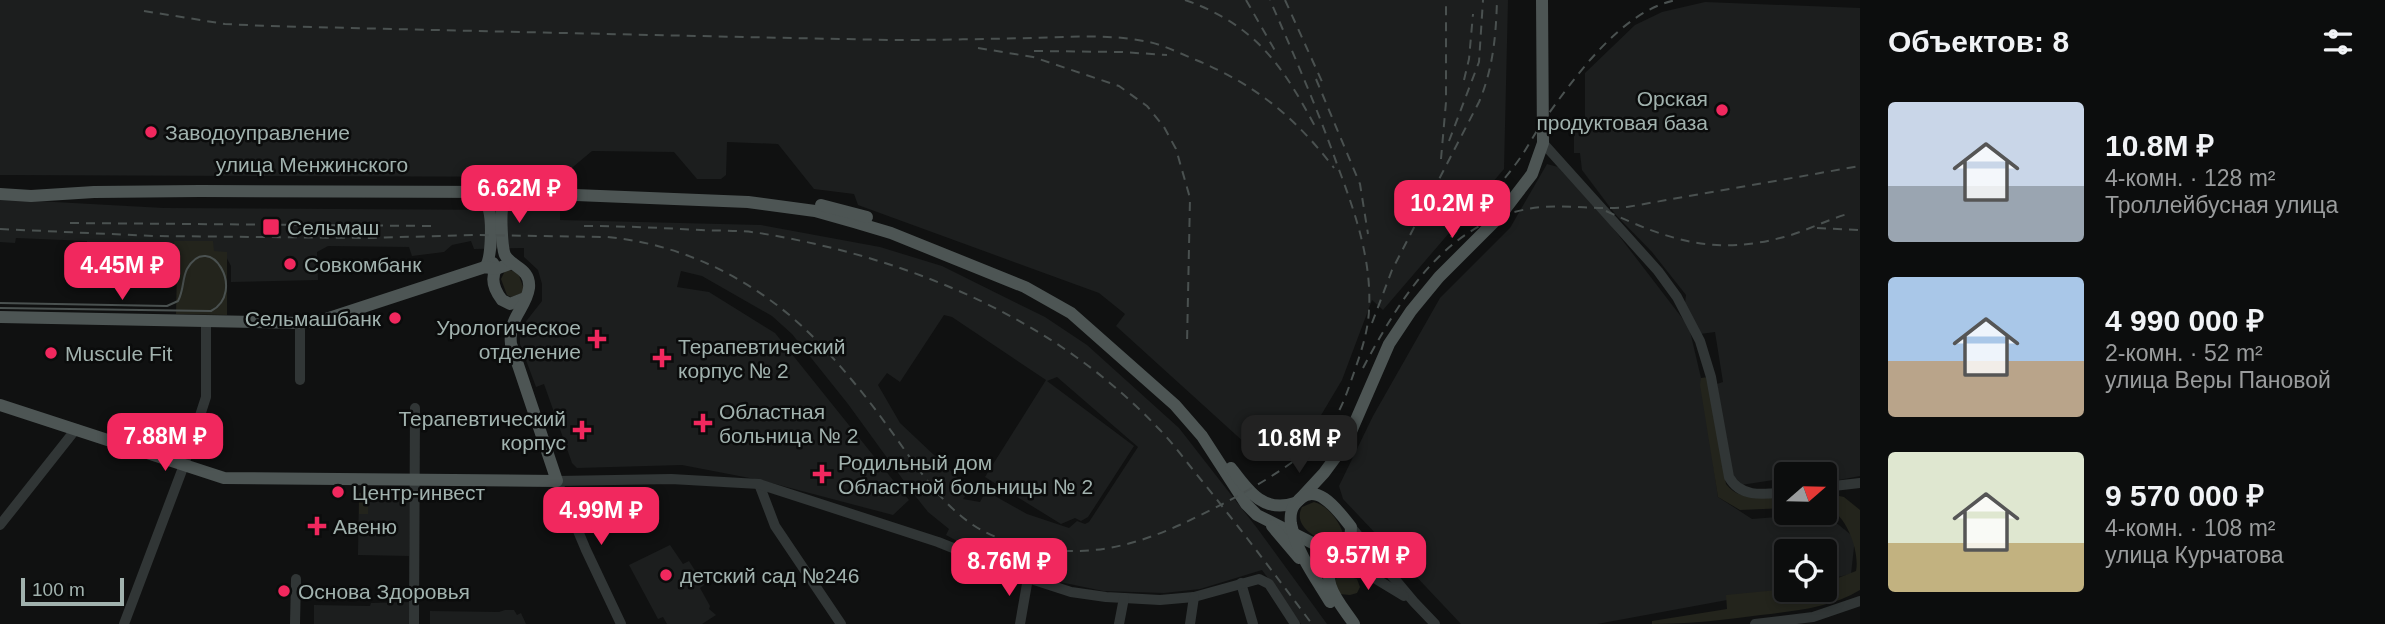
<!DOCTYPE html>
<html lang="ru">
<meta charset="utf-8">
<style>
body{margin:0;font-family:Helvetica,sans-serif;background:#151616;color:#f1f3f6;height:100vh;display:flex;flex-direction:column;font-size:26px;white-space:nowrap}
*{box-sizing:border-box;margin:0}
p{font-size:23px;color:#9a9c9d}
.icon{flex:none;width:38px;height:38px;fill:none;stroke:currentColor;stroke-width:2;stroke-linecap:round;stroke-linejoin:round}
.map{position:relative;flex:1;overflow:hidden}
.side{display:flex;flex-direction:column;background:#0c0d0d;width:525px}
.side>*{flex:none}
.needle{width:46px;rotate:70deg}
.buttons{position:absolute;left:1774px;top:462px;display:grid;gap:14px}
.buttons a{display:grid;place-items:center;width:63px;height:63px;border-radius:7px;background:#0c0d0d;box-shadow:0 4px 10px #0003,0 0 0 2px #2c2d2e;font-size:35px}
.scale{position:absolute;left:21px;bottom:18px;width:103px;box-sizing:border-box;padding-left:7px;border:4px solid #a1b2ae;border-top:0;font-size:19px;line-height:24px;white-space:nowrap;color:#a1b2ae;-webkit-text-stroke:5px #0b0c0c;paint-order:stroke}
.price{position:absolute;translate:-50% -60px;padding:0 16px;border-radius:14px;background:#f1285e;color:#fff;font-size:23px;line-height:46px;filter:drop-shadow(0 2px 4px #0008)}
.price::after{content:'';position:absolute;left:50%;top:42px;width:21px;height:16px;margin-left:-10px;background:inherit;clip-path:polygon(0 0,100% 0,50% 100%)}
.price.selected{background:#222;color:#fff}
ul{padding:0;list-style:none}
li{display:flex;align-items:center;gap:21px;height:175px;padding:0 28px}
li span{display:grid;place-items:center;flex:none;width:196px;height:140px;border-radius:7px;color:#555}
li>.icon{margin-inline-start:auto}
span .icon{width:84px;height:84px;fill:#fffc;stroke-width:1}
li b{font-size:30px}
h2{display:flex;justify-content:space-between;align-items:center;height:84px;padding:0 28px;font-size:30px}
main{display:flex;flex:1;min-height:0}
.map>svg:first-child{display:block}
.built{fill:#1c1e1e;fill-rule:evenodd}
.green{fill:#23241c}
.lines{fill:none;stroke-linecap:round;stroke-linejoin:round}
.minor{stroke:#313636;stroke-width:10}
.major{stroke:#4d5554;stroke-width:12}
.tram{stroke:#4a5150;stroke-width:2}
.rail{stroke:#4a5150;stroke-width:2;stroke-dasharray:9 7;stroke-linecap:butt}
.poi-dot{fill:#f1285e;stroke:#0b0c0c;stroke-width:2.5}
.labels{text-anchor:middle;dominant-baseline:central;stroke-width:5;stroke-linejoin:round;paint-order:stroke}
.poi-label{font-size:21px;fill:#a1b2ae;stroke:#0b0c0c;text-anchor:start}
.street-label{font-size:21px;fill:#a1b2ae;stroke:#0b0c0c}
</style>
<main>
<div class="map">
<svg width="1860" height="624" viewBox="0 0 1860 624">
<rect width="100%" height="100%" fill="#101111"/>
<g class="built">
<path d="M0,0H1508L1504,169L1383,310L1372,300L1342,380L1314,427L1286,448L1246,444L1116,326L1125,314L1099,293L858,205L854,194L814,189L778,144L727,142L726,175L721,179H697L674,152L592,151L561,177L0,175Z"/>
<path d="M1705,2L1860,8V476L1839,480L1829,471L1806,474H1787V478L1741,485L1732,479L1717,384L1723,382L1715,332L1700,334L1685,303L1686,295L1652,252L1615,214L1582,170L1580,153H1574V132L1579,127L1585,126V73L1635,25L1662,12Z"/>
<path d="M1547,164L1558,167L1610,224L1689,327L1701,378L1718,497L1752,519L1824,513L1855,538L1851,574L1825,580V551H1787V589L1597,624H1461L1343,499L1339,486L1373,416L1440,298L1510,228Z"/>
<path d="M0,199L164,208L530,210L542,202L560,204V220L761,225L880,247L942,266L1045,317L1087,345L1179,428L1257,528L1327,624H1301L1262,570L1200,589L1164,593L1103,591L1036,577L983,555L946,535L949,529L928,512L909,488L848,404L792,334L772,316L702,276L681,271L677,287L709,292L775,333L909,500L893,515L760,480L682,465L577,468L572,463L544,384L536,387L520,344V329L542,301V284L538,270L524,257V248L474,249L471,241L452,245L444,252L412,256L409,247L328,246L317,252L318,280L231,282V266L224,253L104,243L101,269L85,270L87,241L16,238L15,243L0,242ZM944,315L952,317L1046,380L985,477L1061,524L1075,518L1081,521L1088,517L1134,446L1047,381L1057,377L1138,447L1089,522L1085,524L1077,521L1069,528L1027,514L986,491L980,502L963,499L970,489L900,423L878,385L887,373L900,382Z"/>
<path d="M359,493L410,494L409,556L358,555Z"/>
<path d="M670,545L683,564L689,561L704,585L700,588L710,606L709,609L716,615L702,624H667L663,617L658,619L629,565Z"/>
<path d="M411,602V624H314V605L370,606L371,603Z"/>
<path d="M505,610H514L517,615L521,613L526,624H430V611L499,612Z"/>
</g>
<g class="green">
<path d="M174,241H213L214,251L227,252V315L176,314L177,268Z"/>
<path d="M510,270L518,273L524,289L523,293L511,297L507,295L501,279L505,271Z"/>
<path d="M1708,377L1726,484C1741,503 1765,497 1787,495V508L1740,510L1718,497L1700,385L1701,378Z"/>
<path d="M359,493L410,494V500L368,499V514H359Z"/>
<path d="M1825,493L1844,497L1860,510V590C1830,608 1794,611 1761,615C1724,620 1689,624 1652,624V621L1727,609L1726,595L1787,589L1825,590V583L1856,571C1860,552 1846,512 1825,507Z"/>
<path d="M1314,502C1328,505 1341,523 1344,537L1340,546L1331,547C1317,537 1292,527 1302,507Z"/>
<path d="M1344,575L1357,579L1360,587L1357,593L1350,595L1339,594L1334,582L1338,576Z"/>
</g>
<g class="lines">
<g class="minor">
<path d="M1543,143L1658,271L1677,297L1700,341L1711,377L1729,477C1741,499 1766,494 1787,492"/>
<path d="M300,380V323"/>
<path d="M759,484L775,526L841,624"/>
<path d="M1825,487L1860,483"/>
<path d="M0,525L76,429"/>
<path d="M1351,527L1414,602L1435,624"/>
<path d="M1338,556L1404,596"/>
<path d="M1241,583L1253,624"/>
<path d="M124,624L184,465L206,397V321"/>
<path d="M295,624L296,579"/>
<path d="M414,624L415,408"/>
<path d="M621,624L586,550L557,481L671,479L759,484L938,542L1028,578L1071,592L1106,597L1160,600L1194,597L1259,579L1269,584L1295,624"/>
<path d="M1020,624L1028,578"/>
<path d="M1119,624L1124,598"/>
<path d="M1190,624L1194,597"/>
<path d="M1755,624L1813,617L1860,601"/>
</g>
<g class="major">
<path d="M475,192C481,196 487,202 489,210C492,221 492,259 485,267"/>
<path d="M0,194L31,196L94,192L200,191L501,192L748,202L815,211L854,222L891,233L1025,287L1071,313L1175,405L1202,436L1246,504L1257,515L1338,556"/>
<path d="M821,205L867,217"/>
<path d="M493,263L496,269C490,280 495,291 502,300L510,304L525,298"/>
<path d="M0,317L300,323L326,319L485,267L496,269L512,263"/>
<path d="M0,405L224,478L557,481L511,344C508,317 526,309 529,288C531,268 512,268 505,255C502,248 500,213 503,206C506,199 514,197 521,195"/>
<path d="M1231,468C1249,492 1263,513 1295,503"/>
<path d="M1299,500L1324,473L1346,443L1389,344L1411,311L1439,277L1499,217L1532,174L1543,143L1542,0"/>
<path d="M1272,526L1299,558"/>
<path d="M1330,602C1315,577 1297,553 1291,524C1290,517 1291,508 1296,503C1316,478 1339,512 1351,527L1350,545C1346,550 1341,553 1337,557C1316,580 1341,604 1354,624"/>
</g>
<path class="tram" d="M0,303L167,306L178,301C184,290 182,279 187,269C210,229 247,292 211,311L0,308"/>
<g class="rail">
<path d="M1185,0C1256,25 1283,66 1317,130"/>
<path d="M1246,0L1277,54"/>
<path d="M1285,0L1324,86"/>
<path d="M144,11L225,24L268,26C476,31 684,36 893,40C939,40 986,39 1032,38C1068,37 1108,34 1144,41C1162,44 1179,53 1196,60C1256,85 1295,117 1334,168"/>
<path d="M978,48L1033,57L1119,86L1147,106L1164,127L1176,149L1190,198L1187,344"/>
<path d="M1034,51L1122,52L1167,55"/>
<path d="M1316,79L1360,184L1368,234"/>
<path d="M1464,80L1469,59L1473,14"/>
<path d="M1449,141L1479,62L1483,0"/>
<path d="M1441,159L1446,102V0"/>
<path d="M1606,211C1669,240 1714,256 1784,237C1807,231 1828,219 1851,213"/>
<path d="M70,223L434,226"/>
<path d="M584,226C623,226 662,228 701,230C720,231 740,230 759,233C907,257 1054,318 1158,428C1174,444 1187,463 1202,481C1240,528 1276,576 1312,624"/>
<path d="M1817,228L1860,230"/>
<path d="M0,229L153,236L367,238L475,235L607,237C686,244 763,284 818,342C842,367 865,395 886,424C912,459 936,500 973,525C997,541 1026,547 1055,550C1100,555 1143,542 1184,523C1224,504 1277,477 1310,448C1332,429 1342,408 1351,381C1359,358 1368,334 1369,310C1372,261 1355,212 1338,167C1318,110 1294,55 1270,0"/>
<path d="M1451,237C1472,213 1496,191 1515,165C1526,151 1534,134 1544,120C1575,77 1621,11 1676,0"/>
<path d="M1372,323L1392,270L1479,102C1493,69 1496,36 1497,0"/>
<path d="M1363,368C1403,293 1450,216 1542,207C1570,205 1599,210 1627,207L1860,166"/>
</g>
</g>
<g class="poi-dot">
<circle cx="1722" cy="110" r="7"/>
<circle cx="151" cy="132" r="7"/>
<rect x="262" y="218" width="18" height="18" rx="3.5"/>
<circle cx="290" cy="264" r="7"/>
<circle cx="395" cy="318" r="7"/>
<path d="M593.5 328.5h7v7h7v7h-7v7h-7v-7h-7v-7h7z"/>
<circle cx="51" cy="353" r="7"/>
<path d="M658.5 347.5h7v7h7v7h-7v7h-7v-7h-7v-7h7z"/>
<path d="M699.5 412.5h7v7h7v7h-7v7h-7v-7h-7v-7h7z"/>
<path d="M578.5 419.5h7v7h7v7h-7v7h-7v-7h-7v-7h7z"/>
<path d="M818.5 463.5h7v7h7v7h-7v7h-7v-7h-7v-7h7z"/>
<circle cx="338" cy="492" r="7"/>
<path d="M313.5 515.5h7v7h7v7h-7v7h-7v-7h-7v-7h7z"/>
<circle cx="666" cy="575" r="7"/>
<circle cx="284" cy="591" r="7"/>
</g>
<g class="labels">
<g class="poi-label">
<text x="1708" y="98" text-anchor="end">Орская<tspan x="1708" dy="24">продуктовая база</tspan></text>
<text x="165" y="132">Заводоуправление</text>
<text x="287" y="227">Сельмаш</text>
<text x="304" y="264">Совкомбанк</text>
<text x="381" y="318" text-anchor="end">Сельмашбанк</text>
<text x="581" y="327" text-anchor="end">Урологическое<tspan x="581" dy="24">отделение</tspan></text>
<text x="678" y="346">Терапевтический<tspan x="678" dy="24">корпус № 2</tspan></text>
<text x="65" y="353">Muscule Fit</text>
<text x="719" y="411">Областная<tspan x="719" dy="24">больница № 2</tspan></text>
<text x="566" y="418" text-anchor="end">Терапевтический<tspan x="566" dy="24">корпус</tspan></text>
<text x="838" y="462">Родильный дом<tspan x="838" dy="24">Областной больницы № 2</tspan></text>
<text x="352" y="492">Центр-инвест</text>
<text x="333" y="526">Авеню</text>
<text x="680" y="575">детский сад №246</text>
<text x="298" y="591">Основа Здоровья</text>
</g>
<g class="street-label">
<text x="312" y="164">улица Менжинского</text>
</g>
</g>
</svg>
<div class="buttons">
<a><svg class="needle" viewBox="-14 -14 28 28"><path d="M0-13l5 13h-10z" fill="#e53935"/><path d="M0 13l5-13h-10z" fill="#9a9c9d"/></svg></a>
<a><svg class="icon" aria-label="locate" viewBox="0 0 24 24"><circle cx="12" cy="12" r="6"/><path d="M12 2v4M12 18v4M2 12h4M18 12h4"/></svg></a>
</div>
<div class="scale">100 m</div>
<b class="price" style="left:519px;top:225px">6.62M ₽</b>
<b class="price" style="left:1452px;top:240px">10.2M ₽</b>
<b class="price" style="left:122px;top:302px">4.45M ₽</b>
<b class="price" style="left:165px;top:473px">7.88M ₽</b>
<b class="price selected" style="left:1299px;top:475px">10.8M ₽</b>
<b class="price" style="left:601px;top:547px">4.99M ₽</b>
<b class="price" style="left:1368px;top:592px">9.57M ₽</b>
<b class="price" style="left:1009px;top:598px">8.76M ₽</b>
</div>
<section class="side">
<h2>Объектов: 8<svg class="icon" aria-label="filters" viewBox="0 0 24 24"><path d="M4 7h16M4 17h16"/><circle cx="9" cy="7" r="2"/><circle cx="15" cy="17" r="2"/></svg></h2>
<ul>
<li><span style="background:linear-gradient(#c9d6e8 60%,#9aa5b1 0)"><svg class="icon" aria-label="home" viewBox="0 0 24 24"><path d="M3 11l9-7 9 7M6 9v11h12V9"/></svg></span><div><b>10.8M ₽</b><p>4-комн. · 128 m²</p><p>Троллейбусная улица</p></div></li>
<li><span style="background:linear-gradient(#a9c7e8 60%,#b9a48a 0)"><svg class="icon" aria-label="home" viewBox="0 0 24 24"><path d="M3 11l9-7 9 7M6 9v11h12V9"/></svg></span><div><b>4 990 000 ₽</b><p>2-комн. · 52 m²</p><p>улица Веры Пановой</p></div></li>
<li><span style="background:linear-gradient(#dfe7d0 65%,#c2b280 0)"><svg class="icon" aria-label="home" viewBox="0 0 24 24"><path d="M3 11l9-7 9 7M6 9v11h12V9"/></svg></span><div><b>9 570 000 ₽</b><p>4-комн. · 108 m²</p><p>улица Курчатова</p></div></li>
</ul>
</section>
</main>
